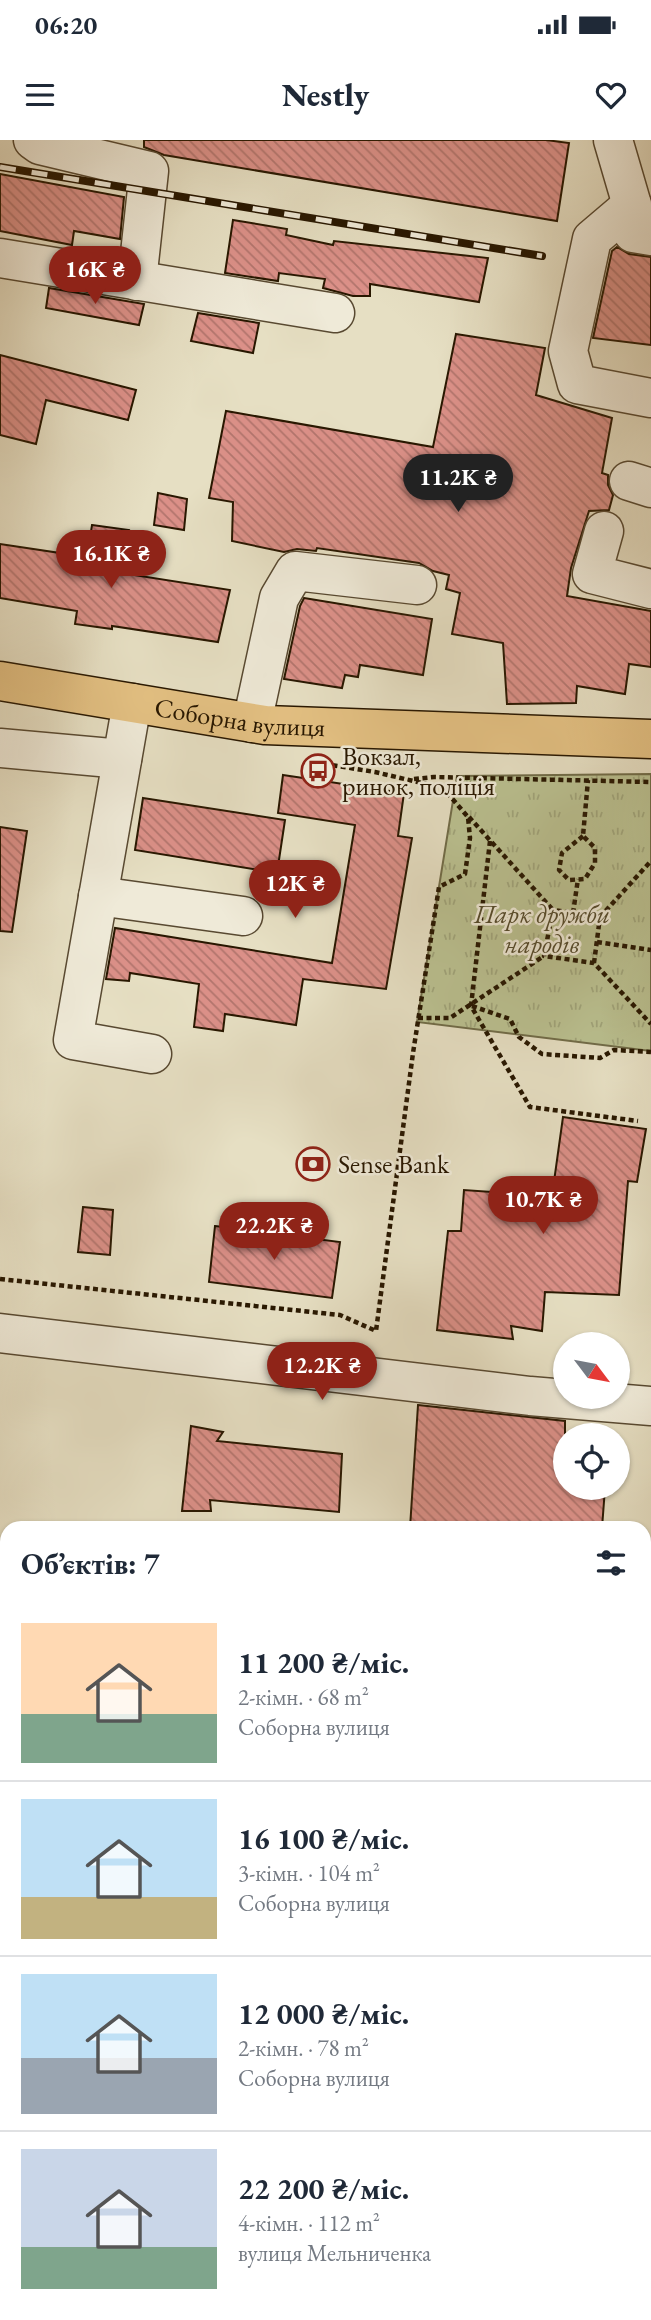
<!DOCTYPE html>
<html lang="uk">
<meta charset="utf-8">
<style>
body{margin:0;font-family:"EB Garamond",serif;background:#f6f6f7;color:#1f2937;height:100vh;display:flex;flex-direction:column;font-size:26px;white-space:nowrap}
*{box-sizing:border-box;margin:0}
p{font-size:23px;color:#747a83}
.icon{flex:none;width:38px;height:38px;fill:none;stroke:currentColor;stroke-width:2;stroke-linecap:round;stroke-linejoin:round}
.map{position:relative;flex:1;overflow:hidden}
.side{position:absolute;left:0px;top:1381px;width:651px;height:800px;display:flex;flex-direction:column;background:#fff;border-radius:21px 21px 0 0;box-shadow:0 2px 5px #0004}
.side>*{flex:none}
.needle{width:46px;rotate:122deg}
.tools{position:absolute;left:553px;top:1192px;display:grid;gap:14px}
.tools a{display:grid;place-items:center;width:77px;height:77px;border-radius:50%;background:#fff;box-shadow:0 2px 5px #0004;font-size:35px}
.price{position:absolute;translate:-50% -60px;padding:0 16px;border-radius:24px;background:#8f2418;color:#fff;font-size:23px;line-height:46px;filter:drop-shadow(0 2px 4px #0008)}
.price::after{content:'';position:absolute;left:50%;top:42px;width:21px;height:16px;margin-left:-10px;background:inherit;clip-path:polygon(0 0,100% 0,50% 100%)}
.price.active{background:#222;color:#fff}
ul{padding:0;list-style:none}
li{display:flex;align-items:center;gap:21px;height:175px;padding:0 21px}
li+li{border-top:2px solid #e0e1e3}
li span{display:grid;place-items:center;flex:none;width:196px;height:140px;border-radius:0px;color:#555}
li>.icon{margin-inline-start:auto}
span .icon{width:84px;height:84px;fill:#fffc;stroke-width:1}
li b{font-size:30px}
h2{display:flex;justify-content:space-between;align-items:center;height:84px;padding:0 21px;font-size:30px}
.status{display:flex;justify-content:space-between;align-items:center;height:49px;padding:0 35px;background:#fff;direction:ltr}
.status svg{height:19px;fill:currentColor}
header{display:flex;justify-content:space-between;align-items:center;height:91px;padding:0 21px;background:#fff;font-size:32px;font-weight:800}
.map>svg:first-child{display:block}
.park{fill:url(#park-tufts);stroke:#716c48;stroke-width:2}
.building{fill:url(#building-back-hatch);stroke:#281700;stroke-width:2}
.lines{fill:none;stroke-linecap:round;stroke-linejoin:round}
.minor-casing{stroke:#584931;stroke-width:41}
.major-casing{stroke:#281700;stroke-width:41}
.path{stroke:#281700;stroke-width:4.5;stroke-dasharray:5 3.5;stroke-linecap:butt}
.minor{stroke:#efead8;stroke-width:38}
.major{stroke:#e3c082;stroke-width:38}
.rail-casing{stroke:#281700;stroke-width:8}
.rail{stroke:#efead8;stroke-width:5;stroke-dasharray:16;stroke-linecap:butt}
.labels{text-anchor:middle;dominant-baseline:central;stroke-width:5;stroke-linejoin:round;paint-order:stroke}
.street-label{font-size:26px;fill:#281700;stroke:#efead8}
.poi-label{font-size:26px;fill:#281700;stroke:#efead8;text-anchor:start}
.park-label{font-size:26px;font-style:italic;fill:#544a2b;stroke:#efead8}
</style>
<div class="status"><b>06:20</b><svg viewBox="0 0 49 12"><path d="M0 12V9h3v3zM5 12V6h3v6zM10 12V3h3v9zM15 12V0h3v12zM26 1h20v11H26zM47 4h2v5h-2z"/></svg></div>
<header><svg class="icon" aria-label="menu" viewBox="0 0 24 24"><path d="M4 6h16M4 12h16M4 18h16"/></svg>Nestly<svg class="icon" aria-label="heart" viewBox="0 0 24 24"><path d="M12 20l-8-8c-3-5 5-10 8-4 3-6 11-1 8 4z"/></svg></header>
<div class="map">
<svg width="651" height="2180" viewBox="0 0 651 2180">
<defs>
<pattern id="park-tufts" width="24" height="20" patternUnits="userSpaceOnUse" patternTransform="scale(1.75)"><rect width="24" height="20" fill="#bac090"/><path d="M3 7l-1-3M5 7V3M7 7l1-3M15 17l-1-3M17 17v-4M19 17l1-3" fill="none" stroke="#a0a47a"/></pattern>
<pattern id="building-back-hatch" width="6" height="6" patternUnits="userSpaceOnUse" patternTransform="scale(1.75)"><rect width="6" height="6" fill="#db9088"/><path d="M-1 5l2 2M0 0l6 6M5-1l2 2" fill="none" stroke="#b2756d"/></pattern>
</defs>
<rect width="100%" height="100%" fill="#e6dfc3"/>
<filter id="stains"><feTurbulence type="fractalNoise" baseFrequency=".00286" numOctaves="4"/><feColorMatrix values="0 0 0 0 .2 0 0 0 0 .09 0 0 0 0 .02 0 0 0 .5 -.17"/></filter>
<radialGradient id="worn" r=".72"><stop offset=".6" stop-color="#630" stop-opacity="0"/><stop offset="1" stop-color="#630" stop-opacity=".3"/></radialGradient>
<path class="park" d="M651,634V911L417,882L457,636Z"/>
<g class="building">
<path d="M144,0H546L569,3L557,81L164,15L144,7Z"/>
<path d="M0,34L124,57L120,99L74,91L72,105L0,91Z"/>
<path d="M233,80L287,89L286,95L333,105L334,101L488,118L479,162L370,144V156H353L323,148L325,139L279,133L278,141L225,133Z"/>
<path d="M617,107L629,114L651,117V205L593,198L612,111Z"/>
<path d="M49,148L144,164L139,185L46,168Z"/>
<path d="M198,173L259,183L253,213L191,201Z"/>
<path d="M456,194L545,208L536,255L612,278L602,333L608,335V345L613,355L609,370L589,371L571,428L567,456L651,471V527L629,524L625,554L577,546L576,563L507,564L503,503L452,494L460,453L446,449L449,435L433,431L419,423L317,408L316,411L297,409L284,412L232,401L233,362L209,358L226,271L433,307Z"/>
<path d="M0,215L136,250L128,280L46,260L36,304L0,295Z"/>
<path d="M158,353L187,359L184,390L154,385Z"/>
<path d="M92,385L129,390L121,433L230,450L218,502L112,486V489L75,484L77,471L0,458V404L87,417Z"/>
<path d="M304,458L432,479L423,535L360,525L358,537L345,535L342,548L284,539L300,466Z"/>
<path d="M283,635L404,653L398,696L412,698L386,849L303,839L296,885L225,874L223,891L194,887L199,844L130,833L129,841L106,839L115,788L332,823L355,685L278,673Z"/>
<path d="M143,658L285,680L277,733L135,710Z"/>
<path d="M0,687L27,691L12,792L0,791Z"/>
<path d="M563,977L646,989L637,1042L628,1041L619,1155L545,1152L542,1191L511,1186L513,1199L437,1190L448,1091H461L464,1050L552,1056Z"/>
<path d="M83,1067L113,1070L110,1115L78,1112Z"/>
<path d="M215,1086L340,1102L332,1158L209,1142Z"/>
<path d="M418,1265L565,1281V1348H605L602,1388H410Z"/>
<path d="M191,1286L223,1292L217,1301L342,1314L339,1372L210,1360L211,1371H182Z"/>
</g>
<g class="lines">
<defs>
<g id="minor">
<path d="M33,0L40,5L149,31L137,141"/>
<path d="M613,0L632,65L633,93L651,96"/>
<path d="M632,65L592,99L568,211L577,244L651,258"/>
<path d="M0,118L335,173"/>
<path d="M629,341L651,348"/>
<path d="M604,391L592,434L651,449"/>
<path d="M132,563L73,900L152,914"/>
<path d="M252,583L279,458L295,431L417,445"/>
<path d="M0,608L122,619"/>
<path d="M98,756L243,776"/>
<path d="M0,1193L530,1256L651,1266"/>
<path d="M644,1665H651"/>
<path d="M0,1735L7,1737"/>
<path d="M644,1801L651,1765"/>
<path d="M644,2049L651,2052"/>
<path d="M490,2180L493,2174"/>
</g>
<g id="major">
<path id="s1" d="M0,541L265,585L651,599"/>
</g>
</defs>
<use href="#minor" class="minor-casing"/>
<use href="#major" class="major-casing"/>
<g class="path">
<path d="M414,639L434,637L651,642"/>
<path d="M469,677L553,770"/>
<path d="M583,696L562,713L559,730L569,740L585,739L595,723V708L583,696L588,640"/>
<path d="M490,701L471,866L530,967L638,981"/>
<path d="M573,773L578,739"/>
<path d="M600,777L651,721"/>
<path d="M597,802L651,810"/>
<path d="M594,823L600,777L553,770L544,816L594,823L651,884"/>
<path d="M472,866L510,879L519,897L542,914L600,918L614,910L651,912"/>
<path d="M418,878H450L544,816"/>
<path d="M0,1139L340,1175L376,1191L413,913L439,747L465,734L470,698L468,677L443,648L375,632L306,621"/>
</g>
<use href="#minor" class="minor"/>
<use href="#major" class="major"/>
<defs>
<path id="rail" d="M0,27L542,116"/>
</defs>
<use href="#rail" class="rail-casing"/>
<use href="#rail" class="rail"/>
</g>
<defs>
<symbol id="bus-ring" viewBox="-11 -11 22 22"><circle r="9.5" fill="#efead8" stroke="#8f2418" stroke-width="1.5"/><path d="M-5-6H5V4H4V6H2V4H-2V6H-4V4H-5ZM-3.5-4V0h7V-4ZM-3.5 1.2v1.5H-2V1.2ZM2 1.2v1.5H3.5V1.2Z" fill="#8f2418"/></symbol>
<symbol id="bank-ring" viewBox="-11 -11 22 22"><circle r="9.5" fill="#efead8" stroke="#8f2418" stroke-width="1.5"/><path d="M-6-4H6V4H-6ZM0-2.3a2.3 2.3 0 1 0 0 4.6a2.3 2.3 0 1 0 0-4.6Z" fill="#8f2418"/></symbol>
</defs>
<g fill-rule="evenodd">
<use href="#bus-ring" x="299" y="612" width="38" height="38"/>
<use href="#bank-ring" x="294" y="1005" width="38" height="38"/>
</g>
<g class="labels">
<g class="street-label">
<text stroke="none"><textPath href="#s1" startOffset="243">Соборна вулиця</textPath></text>
</g>
<g class="poi-label">
<text x="342" y="616">Вокзал,<tspan x="342" dy="30">ринок, поліція</tspan></text>
<text x="338" y="1024">Sense Bank</text>
</g>
<g class="park-label">
<text x="542" y="774">Парк дружби<tspan x="542" dy="30">народів</tspan></text>
</g>
</g>
<rect width="100%" height="100%" filter="url(#stains)"/>
<rect width="100%" height="100%" fill="url(#worn)"/>
</svg>
<div class="tools">
<a><svg class="needle" viewBox="-14 -14 28 28"><path d="M0-13l5 13h-10z" fill="#e53935"/><path d="M0 13l5-13h-10z" fill="#747a83"/></svg></a>
<a><svg class="icon" aria-label="locate" viewBox="0 0 24 24"><circle cx="12" cy="12" r="6"/><path d="M12 2v4M12 18v4M2 12h4M18 12h4"/></svg></a>
</div>
<b class="price" style="left:95px;top:166px">16K ₴</b>
<b class="price active" style="left:458px;top:374px">11.2K ₴</b>
<b class="price" style="left:111px;top:450px">16.1K ₴</b>
<b class="price" style="left:295px;top:780px">12K ₴</b>
<b class="price" style="left:543px;top:1096px">10.7K ₴</b>
<b class="price" style="left:274px;top:1122px">22.2K ₴</b>
<b class="price" style="left:322px;top:1262px">12.2K ₴</b>
<section class="side">
<h2>Об’єктів: 7<svg class="icon" aria-label="filters" viewBox="0 0 24 24"><path d="M4 7h16M4 17h16"/><circle cx="9" cy="7" r="2"/><circle cx="15" cy="17" r="2"/></svg></h2>
<ul>
<li><span style="background:linear-gradient(#ffd9b3 65%,#7fa58c 0)"><svg class="icon" aria-label="home" viewBox="0 0 24 24"><path d="M3 11l9-7 9 7M6 9v11h12V9"/></svg></span><div><b>11 200 ₴/міс.</b><p>2-кімн. · 68 m²</p><p>Соборна вулиця</p></div></li>
<li><span style="background:linear-gradient(#bfe0f5 70%,#c2b280 0)"><svg class="icon" aria-label="home" viewBox="0 0 24 24"><path d="M3 11l9-7 9 7M6 9v11h12V9"/></svg></span><div><b>16 100 ₴/міс.</b><p>3-кімн. · 104 m²</p><p>Соборна вулиця</p></div></li>
<li><span style="background:linear-gradient(#bfe0f5 60%,#9aa5b1 0)"><svg class="icon" aria-label="home" viewBox="0 0 24 24"><path d="M3 11l9-7 9 7M6 9v11h12V9"/></svg></span><div><b>12 000 ₴/міс.</b><p>2-кімн. · 78 m²</p><p>Соборна вулиця</p></div></li>
<li><span style="background:linear-gradient(#c9d6e8 70%,#7fa58c 0)"><svg class="icon" aria-label="home" viewBox="0 0 24 24"><path d="M3 11l9-7 9 7M6 9v11h12V9"/></svg></span><div><b>22 200 ₴/міс.</b><p>4-кімн. · 112 m²</p><p>вулиця Мельниченка</p></div></li>
</ul>
</section>
</div>
